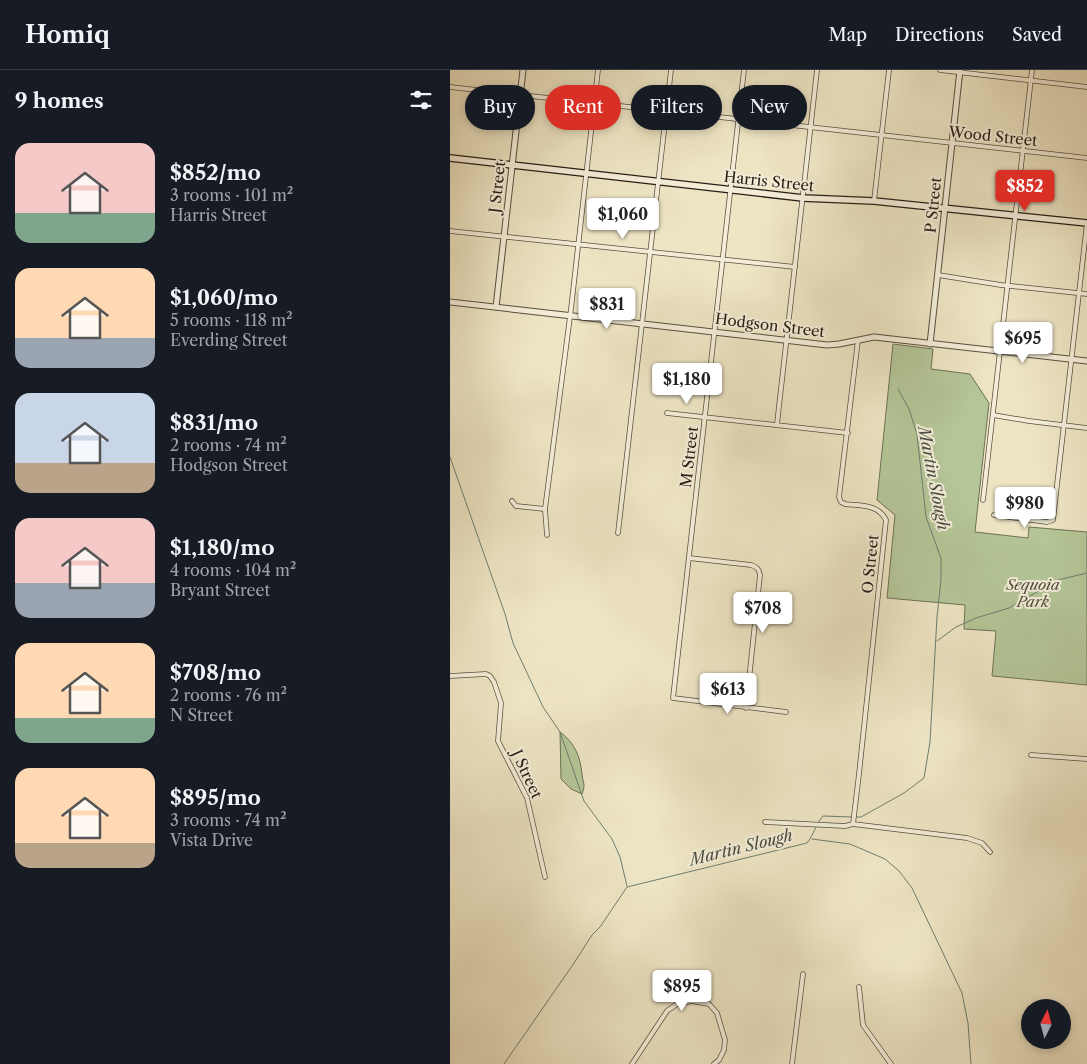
<!DOCTYPE html>
<meta charset="utf-8">
<style>
body{margin:0;font-family:"Libre Caslon Text",serif;background:#242831;color:#f1f3f6;height:100vh;display:flex;flex-direction:column;font-size:19px;white-space:nowrap}
*{box-sizing:border-box;margin:0}
p{font-size:16px;color:#9ea1a6}
.icon{flex:none;width:28px;height:28px;fill:none;stroke:currentColor;stroke-width:2;stroke-linecap:round;stroke-linejoin:round}
.map{position:relative;flex:1;overflow:hidden}
.details{display:flex;flex-direction:column;background:#171b24;width:450px}
.details>*{flex:none}
.top-card{position:absolute;left:15px;top:15px;width:475px;height:45px;display:flex;gap:10px}
.needle{width:32px;rotate:6deg}
.tools{position:absolute;left:571px;top:929px;display:grid;gap:10px}
.tools a{display:grid;place-items:center;width:50px;height:50px;border-radius:50%;background:#171b24;box-shadow:0 2px 8px #0003;font-size:25px}
.price{position:absolute;translate:-50% -42px;padding:0 11px;border-radius:5px;background:#fff;color:#222;font-size:16px;line-height:32px;filter:drop-shadow(0 1px 2px #0008)}
.price::after{content:'';position:absolute;left:50%;top:30px;width:15px;height:11px;margin-left:-8px;background:inherit;clip-path:polygon(0 0,100% 0,50% 100%)}
.price.current{background:#d93025;color:#fff}
ul{padding:0;list-style:none}
li{display:flex;align-items:center;gap:15px;height:125px;padding:0 15px}
li span{display:grid;place-items:center;flex:none;width:140px;height:100px;border-radius:15px;color:#555}
li>.icon{margin-inline-start:auto}
span .icon{width:60px;height:60px;fill:#fffc;stroke-width:1}
li b{font-size:21px}
h2{display:flex;justify-content:space-between;align-items:center;height:60px;padding:0 15px;font-size:21px}
.chip{padding:0 18px;border-radius:22px;background:#171b24;box-shadow:0 2px 8px #0003;font-size:18px;line-height:45px}
.chip.current{background:#d93025;color:#fff}
header{display:flex;align-items:center;gap:30px;box-sizing:border-box;height:70px;padding:0 25px;background:#171b24;border-bottom:1px solid #363941}
header strong{font-size:24px}
nav{display:flex;gap:28px;margin-inline-start:auto;font-size:18px}
main{display:flex;flex:1;min-height:0}
.map>svg:first-child{display:block}
.green{fill:#b4c597;stroke:#6e7156}
.lines{fill:none;stroke-linecap:round;stroke-linejoin:round}
.stream{stroke:#6c7e70;stroke-width:1}
.minor-casing{stroke:#594f40;stroke-width:5.5}
.tertiary-casing{stroke:#594f40;stroke-width:7}
.secondary-casing{stroke:#281d14;stroke-width:8}
.minor{stroke:#f3edd8;stroke-width:4}
.tertiary{stroke:#f3edd8;stroke-width:5}
.secondary{stroke:#f3edd8;stroke-width:5.5}
.labels{text-anchor:middle;dominant-baseline:central;stroke-width:4;stroke-linejoin:round;paint-order:stroke}
.street-label{font-size:15px;fill:#281d14;stroke:#f3edd8}
.park-label{font-size:15px;font-style:italic;fill:#524f3b;stroke:#f3edd8}
.water-label{font-size:16px;font-style:italic;fill:#4a4e42;stroke:#f3edd8}
</style>
<header>
<strong>Homiq</strong>
<nav><a>Map</a><a>Directions</a><a>Saved</a></nav>
</header>
<main>
<section class="details">
<h2>9 homes<svg class="icon" aria-label="filters" viewBox="0 0 24 24"><path d="M4 7h16M4 17h16"/><circle cx="9" cy="7" r="2"/><circle cx="15" cy="17" r="2"/></svg></h2>
<ul>
<li><span style="background:linear-gradient(#f6c9c9 70%,#7fa58c 0)"><svg class="icon" aria-label="home" viewBox="0 0 24 24"><path d="M3 11l9-7 9 7M6 9v11h12V9"/></svg></span><div><b>$852/mo</b><p>3 rooms · 101 m²</p><p>Harris Street</p></div></li>
<li><span style="background:linear-gradient(#ffd9b3 70%,#9aa5b1 0)"><svg class="icon" aria-label="home" viewBox="0 0 24 24"><path d="M3 11l9-7 9 7M6 9v11h12V9"/></svg></span><div><b>$1,060/mo</b><p>5 rooms · 118 m²</p><p>Everding Street</p></div></li>
<li><span style="background:linear-gradient(#c9d6e8 70%,#b9a48a 0)"><svg class="icon" aria-label="home" viewBox="0 0 24 24"><path d="M3 11l9-7 9 7M6 9v11h12V9"/></svg></span><div><b>$831/mo</b><p>2 rooms · 74 m²</p><p>Hodgson Street</p></div></li>
<li><span style="background:linear-gradient(#f6c9c9 65%,#9aa5b1 0)"><svg class="icon" aria-label="home" viewBox="0 0 24 24"><path d="M3 11l9-7 9 7M6 9v11h12V9"/></svg></span><div><b>$1,180/mo</b><p>4 rooms · 104 m²</p><p>Bryant Street</p></div></li>
<li><span style="background:linear-gradient(#ffd9b3 75%,#7fa58c 0)"><svg class="icon" aria-label="home" viewBox="0 0 24 24"><path d="M3 11l9-7 9 7M6 9v11h12V9"/></svg></span><div><b>$708/mo</b><p>2 rooms · 76 m²</p><p>N Street</p></div></li>
<li><span style="background:linear-gradient(#ffd9b3 75%,#b9a48a 0)"><svg class="icon" aria-label="home" viewBox="0 0 24 24"><path d="M3 11l9-7 9 7M6 9v11h12V9"/></svg></span><div><b>$895/mo</b><p>3 rooms · 74 m²</p><p>Vista Drive</p></div></li>
</ul>
</section>
<div class="map">
<svg width="637" height="994" viewBox="0 0 637 994">
<rect width="100%" height="100%" fill="#ede4c3"/>
<filter id="stains"><feTurbulence type="fractalNoise" baseFrequency=".004" numOctaves="4"/><feColorMatrix values="0 0 0 0 .2 0 0 0 0 .09 0 0 0 0 .02 0 0 0 .5 -.17"/></filter>
<radialGradient id="worn" r=".72"><stop offset=".6" stop-color="#630" stop-opacity="0"/><stop offset="1" stop-color="#630" stop-opacity=".3"/></radialGradient>
<g class="green">
<path d="M443,274L483,279L481,299L520,304L539,333L525,462L578,468L579,457L637,462V615L542,606L546,561L514,559L515,535L437,528L445,445L427,430Z"/>
<path d="M110,662C125,673 130,686 132,704C133,714 136,714 132,724L121,719L111,709Z"/>
</g>
<g class="lines">
<g class="stream">
<path d="M0,387L55,544L63,573L93,637L110,662L134,731L162,769L170,787L177,816"/>
<path d="M487,571L506,557L526,548L559,538L608,510L637,503"/>
<path d="M406,747H411L454,723L474,708L480,672L487,547L491,510V488L476,447L467,364L459,339L448,319"/>
<path d="M362,769L400,774L435,789L449,801L462,818L512,923L518,953L521,994"/>
<path d="M54,994L124,893L142,865L150,857L177,817L357,773C364,765 365,755 373,746L402,747"/>
</g>
<defs>
<g id="minor">
<path d="M294,0L223,628L336,642"/>
<path d="M490,0L637,17"/>
<path d="M0,17L637,88"/>
<path d="M424,131L439,0"/>
<path d="M0,161L345,197"/>
<path d="M488,205L551,215L637,224"/>
<path d="M217,343L398,363"/>
<path d="M543,345L579,351L637,358"/>
<path d="M327,354L367,0"/>
<path d="M533,430L582,0"/>
<path d="M62,431L66,436L95,439"/>
<path d="M544,445L597,452L603,450L637,153"/>
<path d="M168,463L221,0"/>
<path d="M97,465L95,439L121,239L148,0"/>
<path d="M239,488L301,495C307,497 309,499 310,505L296,638"/>
<path d="M0,606L36,604L40,606L44,612L51,633L48,671L77,728L95,807"/>
<path d="M581,685L637,689"/>
<path d="M315,752L395,756L403,754L517,768L532,773L540,782"/>
<path d="M403,754L409,704L436,450C428,434 411,436 395,434L391,432L389,427L408,270"/>
<path d="M409,917L413,955L441,994"/>
<path d="M182,994L217,941L227,934L242,931L259,934L267,943L275,970L274,980L269,990L264,994"/>
<path d="M342,994L353,904"/>
</g>
<g id="tertiary">
<path d="M0,232L377,275L389,274L424,267L637,291"/>
<path d="M46,237L73,0"/>
<path d="M480,274L510,0"/>
</g>
<path id="secondary" d="M0,88L353,128L424,131L637,153"/>
</defs>
<use href="#minor" class="minor-casing"/>
<use href="#tertiary" class="tertiary-casing"/>
<use href="#secondary" class="secondary-casing"/>
<use href="#minor" class="minor"/>
<use href="#tertiary" class="tertiary"/>
<use href="#secondary" class="secondary"/>
</g>
<g class="labels">
<g class="street-label">
<text transform="translate(543 66) rotate(6)">Wood Street</text>
<text transform="translate(319 111) rotate(6)">Harris Street</text>
<text transform="translate(47 117) rotate(-84)">J Street</text>
<text transform="translate(483 135) rotate(-84)">P Street</text>
<text transform="translate(320 255) rotate(7)">Hodgson Street</text>
<text transform="translate(239 387) rotate(-83)">M Street</text>
<text transform="translate(420 494) rotate(-84)">O Street</text>
<text transform="translate(77 704) rotate(65)">J Street</text>
</g>
<g class="park-label">
<text x="583" y="514">Sequoia<tspan x="583" dy="17">Park</tspan></text>
</g>
<g class="water-label">
<text transform="translate(484 408) rotate(79)">Martin Slough</text>
<text transform="translate(291 777) rotate(-14)">Martin Slough</text>
</g>
</g>
<rect width="100%" height="100%" filter="url(#stains)"/>
<rect width="100%" height="100%" fill="url(#worn)"/>
</svg>
<div class="tools">
<a><svg class="needle" viewBox="-14 -14 28 28"><path d="M0-13l5 13h-10z" fill="#e53935"/><path d="M0 13l5-13h-10z" fill="#9ea1a6"/></svg></a>
</div>
<b class="price current" style="left:575px;top:142px">$852</b>
<b class="price" style="left:173px;top:170px">$1,060</b>
<b class="price" style="left:157px;top:260px">$831</b>
<b class="price" style="left:573px;top:294px">$695</b>
<b class="price" style="left:237px;top:335px">$1,180</b>
<b class="price" style="left:575px;top:459px">$980</b>
<b class="price" style="left:313px;top:564px">$708</b>
<b class="price" style="left:278px;top:645px">$613</b>
<b class="price" style="left:232px;top:942px">$895</b>
<div class="top-card">
<a class="chip">Buy</a>
<a class="chip current">Rent</a>
<a class="chip">Filters</a>
<a class="chip">New</a>
</div>
</div>
</main>
